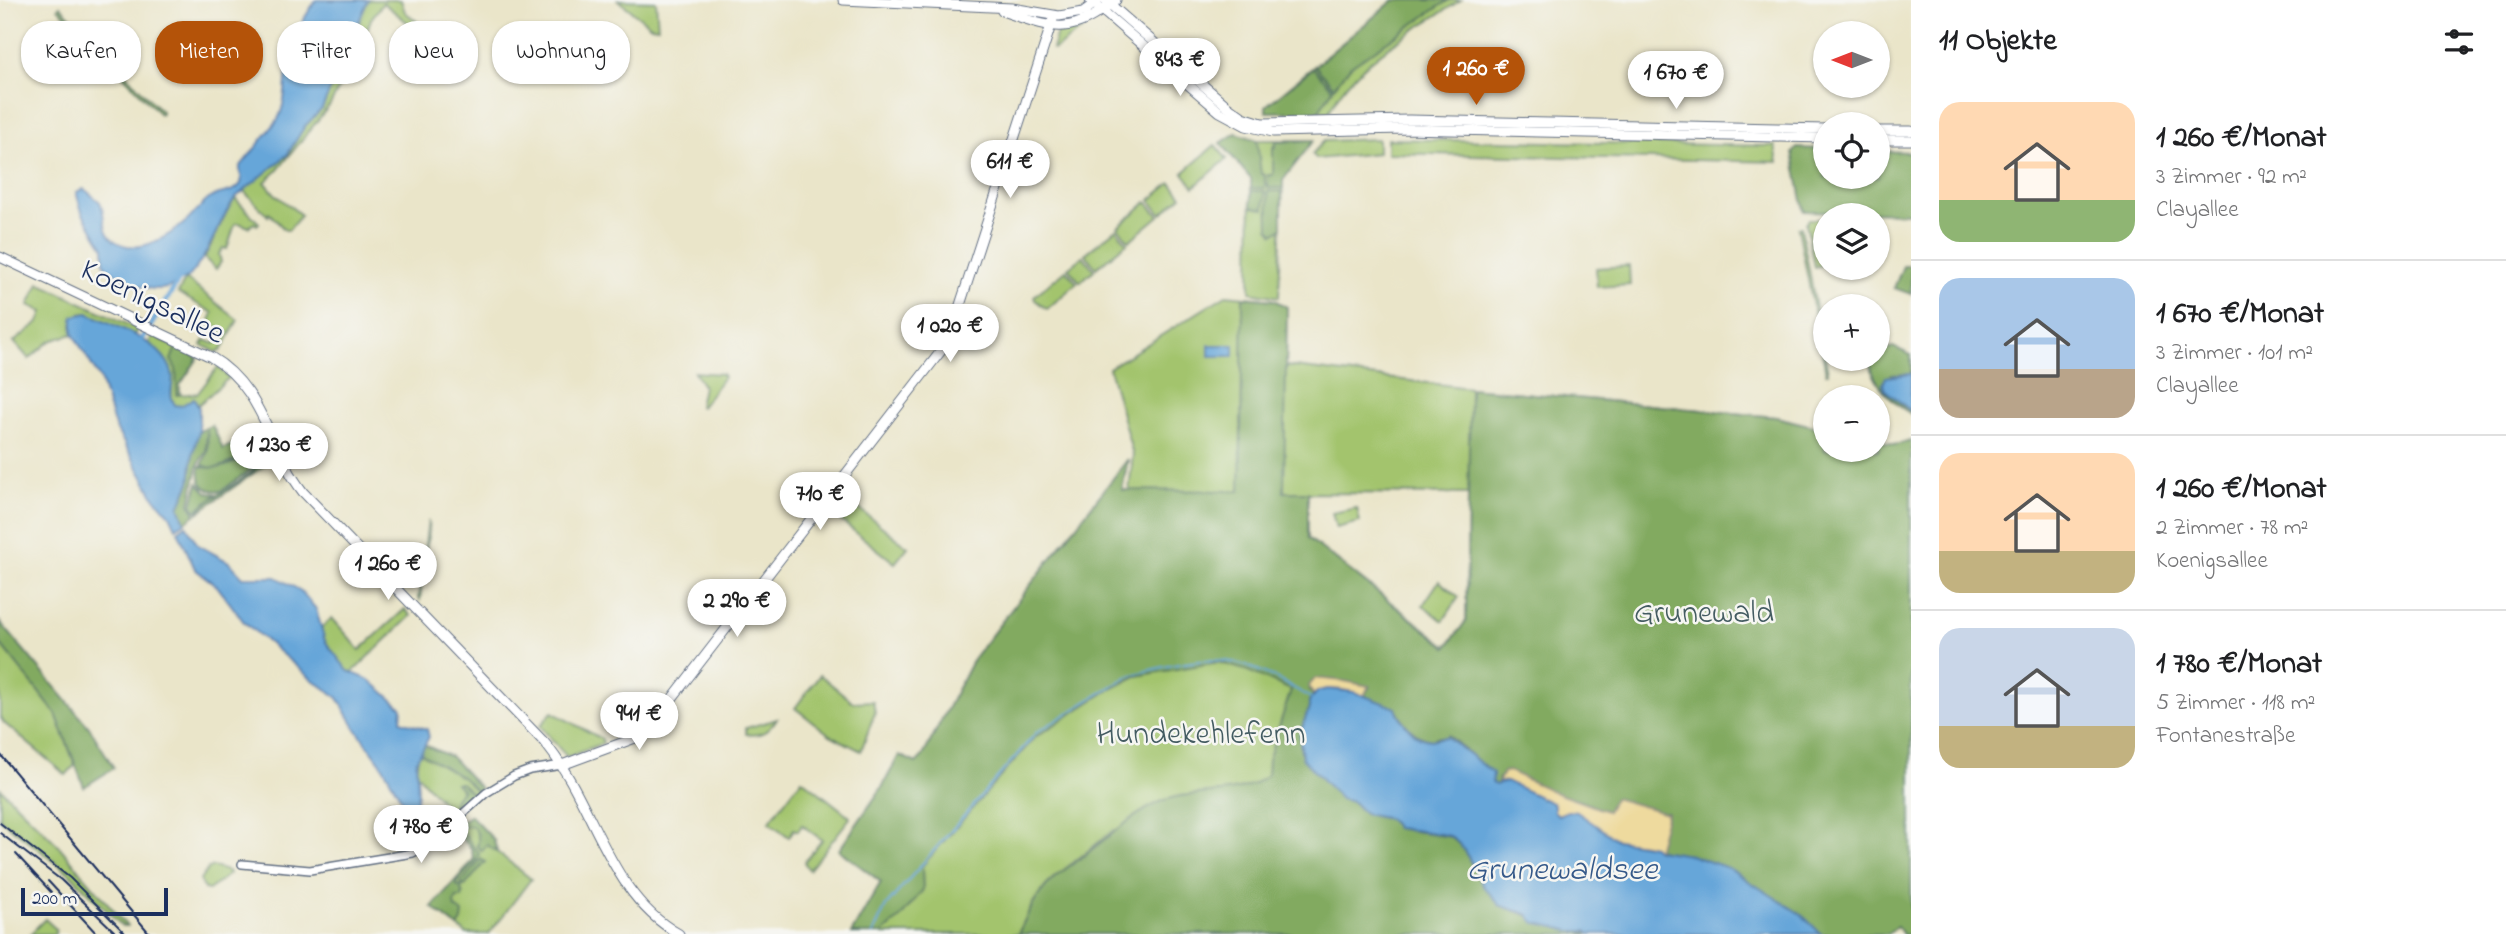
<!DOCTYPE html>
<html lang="de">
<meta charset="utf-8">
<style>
body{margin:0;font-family:"Indie Flower",sans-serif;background:#f2f2f2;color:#202124;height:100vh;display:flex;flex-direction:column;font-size:26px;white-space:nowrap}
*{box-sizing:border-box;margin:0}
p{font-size:23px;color:#757577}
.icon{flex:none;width:38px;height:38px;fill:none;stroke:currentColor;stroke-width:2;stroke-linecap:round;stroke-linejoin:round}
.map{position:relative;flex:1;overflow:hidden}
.side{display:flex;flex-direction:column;background:#fff;width:595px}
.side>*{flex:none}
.guide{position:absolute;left:21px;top:21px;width:665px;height:63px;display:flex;gap:14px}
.needle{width:46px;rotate:270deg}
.tools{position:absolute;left:1813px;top:21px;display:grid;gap:14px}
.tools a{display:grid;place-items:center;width:77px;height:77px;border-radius:50%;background:#fff;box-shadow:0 2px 5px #0004;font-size:35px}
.scale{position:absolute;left:21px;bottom:18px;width:147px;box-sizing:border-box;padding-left:7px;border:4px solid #1b2f5e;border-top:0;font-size:19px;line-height:24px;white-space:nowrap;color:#1b2f5e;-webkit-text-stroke:5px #f6f6f2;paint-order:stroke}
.price{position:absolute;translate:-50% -60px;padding:0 16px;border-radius:24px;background:#fff;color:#222;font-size:23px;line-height:46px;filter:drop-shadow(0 2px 4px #0008)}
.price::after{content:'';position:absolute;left:50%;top:42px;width:21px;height:16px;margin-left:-10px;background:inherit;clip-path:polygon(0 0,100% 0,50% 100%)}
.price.active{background:#b45309;color:#fff}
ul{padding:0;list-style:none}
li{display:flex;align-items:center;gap:21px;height:175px;padding:0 28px}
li+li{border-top:2px solid #e0e0e0}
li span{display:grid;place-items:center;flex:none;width:196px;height:140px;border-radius:21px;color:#555}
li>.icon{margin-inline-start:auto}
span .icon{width:84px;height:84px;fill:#fffc;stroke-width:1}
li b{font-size:30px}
h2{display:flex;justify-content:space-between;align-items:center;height:84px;padding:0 28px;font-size:30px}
.pill{padding:0 24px;border-radius:28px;background:#fff;box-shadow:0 2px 5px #0004;font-size:24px;line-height:63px}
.pill.active{background:#b45309;color:#fff}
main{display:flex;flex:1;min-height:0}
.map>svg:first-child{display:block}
.green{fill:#a3c46d;stroke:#5f7a66;stroke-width:2;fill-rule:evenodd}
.forest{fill:#82aa60;stroke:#4e6c5f;stroke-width:2}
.sand{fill:#eeda9e;stroke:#84847e;stroke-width:2}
.water{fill:#66a6d9;stroke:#406a9c;stroke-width:2;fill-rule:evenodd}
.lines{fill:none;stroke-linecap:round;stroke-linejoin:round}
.stream{stroke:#66a6d9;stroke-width:2}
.canal{stroke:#66a6d9;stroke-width:5}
.tertiary-casing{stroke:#636f83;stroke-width:10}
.secondary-casing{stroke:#636f83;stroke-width:11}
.tertiary{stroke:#fff;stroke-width:7}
.secondary{stroke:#fff;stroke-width:9}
.tram{stroke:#1b2f5e;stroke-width:2}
.rail{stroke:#1b2f5e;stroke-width:2}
.labels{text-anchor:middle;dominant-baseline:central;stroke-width:5;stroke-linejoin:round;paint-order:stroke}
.street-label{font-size:32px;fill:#1b2f5e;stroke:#f6f6f2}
.park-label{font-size:32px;fill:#445c62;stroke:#f6f6f2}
.water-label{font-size:33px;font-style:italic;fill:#355989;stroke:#f6f6f2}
</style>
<main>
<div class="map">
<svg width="1911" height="934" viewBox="0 0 1911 934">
<rect width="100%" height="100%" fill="#f6f6f2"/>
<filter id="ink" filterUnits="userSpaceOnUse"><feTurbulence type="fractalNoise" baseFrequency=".0143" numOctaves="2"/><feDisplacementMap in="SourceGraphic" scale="14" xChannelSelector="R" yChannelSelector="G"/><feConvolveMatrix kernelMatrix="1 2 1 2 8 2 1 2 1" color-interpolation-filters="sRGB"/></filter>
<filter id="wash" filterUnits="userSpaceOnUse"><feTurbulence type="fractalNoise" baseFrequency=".00686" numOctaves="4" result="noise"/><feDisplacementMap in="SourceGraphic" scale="28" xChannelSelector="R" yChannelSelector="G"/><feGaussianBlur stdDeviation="1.57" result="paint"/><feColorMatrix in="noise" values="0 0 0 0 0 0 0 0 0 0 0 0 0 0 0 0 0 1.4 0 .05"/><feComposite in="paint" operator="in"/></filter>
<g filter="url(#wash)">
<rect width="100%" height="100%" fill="#eae5c9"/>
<g class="green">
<path d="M368,0H401L405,12L439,39L435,44L383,3L371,19L363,42L330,105L277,171L265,182L275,194L301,215L289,230H285L269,213L268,216L243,190L287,155L305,126L322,109Z"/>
<path d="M618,0L656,1L658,27L651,26Z"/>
<path d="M1394,0H1461C1416,30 1352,62 1329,112H1266V106Z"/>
<path d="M60,6L162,112L160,114L58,8Z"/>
<path d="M1081,30L1054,50L1052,49L1057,33Z"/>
<path d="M1236,133L1257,140H1314L1283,180L1279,297L1250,292L1251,179L1221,143Z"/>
<path d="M1378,139V153L1317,159L1312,154L1324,141Z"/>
<path d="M1387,139L1775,146L1778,162L1387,153Z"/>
<path d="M1215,145L1227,159L1194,187L1183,173Z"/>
<path d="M1171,183L1182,196L1161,214L1150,200Z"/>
<path d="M235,198L259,223L257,225L254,223L249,227L239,223L235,224L227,249L223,248L219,254L221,262L216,269L204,258C216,239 222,217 235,198Z"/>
<path d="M1147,202L1159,216L1129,241L1118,227Z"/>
<path d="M1809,219H1824L1823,265L1814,267L1806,223Z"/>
<path d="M1801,227L1828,372V373H1826L1798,228Z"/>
<path d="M1116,229L1127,243L1096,268L1085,254Z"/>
<path d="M1083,256L1094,270L1080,282L1068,268Z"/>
<path d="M1629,266L1630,285L1597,287L1596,268Z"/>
<path d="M1066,270L1077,283L1047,309L1035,300L1034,296Z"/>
<path d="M186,279L238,320L221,351L216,352L202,345L205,340L215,344L222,330L209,323L213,313L178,293Z"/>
<path d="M39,283L138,329L135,335L88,313L79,314L72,325L73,334L50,341L29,359L14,342L39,322L43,312L29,305Z"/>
<path d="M1226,295L1274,300L1287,307L1286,366L1470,388L1776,417L1825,429V450H1878V441L1895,445L1911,441V934H1903L1897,926L1887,934L1495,785L1396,708L1355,692L1328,689L1590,934L1114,830L1050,881L1033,903L1018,934H851L881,882L839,850L883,786L899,755L916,763L923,756L973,659L1128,459L1122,490H1129L1133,455L1109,368ZM1308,493L1468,494L1466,621L1447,646L1308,538ZM1215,660L1246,667L1218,662L1154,672L1136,676L1107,691L1035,737L921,866L1037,732L1127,677Z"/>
<path d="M152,336L198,358L180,385V395L198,393L218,367L229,378L198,405L194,398L181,406L175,405C168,395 173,388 172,377C171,363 158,351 149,343Z"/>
<path d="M694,372L722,374L724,377L701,407L699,406L703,386Z"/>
<path d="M839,493L908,547L895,563L826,509Z"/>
<path d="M1357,508L1360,522L1336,528L1332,513Z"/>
<path d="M428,521L429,527L420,600L418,598Z"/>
<path d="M1439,581L1459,597L1443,621L1423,605Z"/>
<path d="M405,609L411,616L353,672L348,671L325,641L321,628L332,618L360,650Z"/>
<path d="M0,643L56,714L75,765L66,775L4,723L0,717Z"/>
<path d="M820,675L853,702L873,701L875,712L861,751L830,735L795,708Z"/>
<path d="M552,712L602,739L603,743L570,756H566L540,726Z"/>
<path d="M777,719C768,731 762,737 746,734V728Z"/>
<path d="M425,745L451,757L481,789L453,814L416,773L418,756Z"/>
<path d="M802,779L849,816L850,818L809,870L804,862L822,840L802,825L798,831L794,829L789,837L769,822Z"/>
<path d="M0,788L58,845L127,926H122L69,873L0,819Z"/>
<path d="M470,815L494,840L497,852L531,879L489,934H467L432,907L474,859L471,848L453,829Z"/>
<path d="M213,867L228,871L229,874L209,890L204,889L200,880L208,869Z"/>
<path d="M45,919L56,929L55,934H30Z"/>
</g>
<g class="forest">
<path d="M1394,0H1449L1351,66L1334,87L1315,66Z"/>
<path d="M319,37H324L327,40C328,56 323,69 312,80L308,79L306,74L319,46Z"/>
<path d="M1313,68L1333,89L1318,112H1266V106Z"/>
<path d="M1236,133L1257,140L1261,174L1265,175V188H1251V179L1221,143Z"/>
<path d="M1314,140L1283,180V188H1268V175H1273V147H1275L1276,142Z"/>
<path d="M1797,148L1825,149V177H1878V151L1911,152V213L1804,211L1793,153Z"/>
<path d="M1251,191H1265L1264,209L1251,207Z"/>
<path d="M1268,191H1282V228L1274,234L1269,228Z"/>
<path d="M1903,266H1911V294L1894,288Z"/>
<path d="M1243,297L1274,300L1287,307L1284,492H1308V538L1447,647L1466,621L1470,388L1776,417L1825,429V450H1878V441L1895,445L1911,441V934H1903L1897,926L1887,934H1821L1802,915L1728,868L1690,855L1657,850L1666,812H1607L1580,801L1499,778L1498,783L1495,785L1492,783V773L1448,735L1447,737H1436L1434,740C1416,739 1403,724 1396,708L1364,696L1369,687L1310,690L1313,695C1309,701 1310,704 1308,710C1302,726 1296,744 1304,760L1341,799L1353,802L1364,814L1389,819L1396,828L1451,837L1463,848L1484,887L1492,892L1499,905L1571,931L1577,930L1590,934H1018C1027,916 1034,899 1048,884C1059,871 1077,862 1090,851C1112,834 1148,802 1175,797C1205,791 1244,796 1267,775L1268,760L1291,690L1248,671L1218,662L1136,676L1107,691L1035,737L922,866L923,890L901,917L882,934H851L881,882L839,850L883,786L899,755L916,763L923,756L973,659L1128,459L1122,490L1240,491Z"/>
<path d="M176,347L198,358L180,385V395H177L176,369L171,360Z"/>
<path d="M1893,347L1911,355V374L1891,375L1900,403L1911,411V414C1889,400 1874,385 1869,359H1878V351Z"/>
<path d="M212,425L223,449L263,430L267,440L241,458L215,469L202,465L208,451L207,429L206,451L198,465L190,503L195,515L185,522L179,507L190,482L193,453L198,432Z"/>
<path d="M268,442L275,458L196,514C206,498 238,485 253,471C262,463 258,449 268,442Z"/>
<path d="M261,446L253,468L221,491C202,491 198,483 200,466C223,473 242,459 261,446Z"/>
<path d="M198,483L207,492L217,494L195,511L192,504Z"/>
<path d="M0,622L89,727L114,768L84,787L56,714L0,643Z"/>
<path d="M425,745L451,757L481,789L478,792L463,778L419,752Z"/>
<path d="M456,783H461L474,795L457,810L453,805L455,798L462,790Z"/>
<path d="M470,815L494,840L497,852L487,845L482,851L477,846C480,838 478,832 472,826L462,827L459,824Z"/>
<path d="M458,826L479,854L477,860L456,883L457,886L462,887L461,890L463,894L462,898H457L454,903L455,908L463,913L462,921L458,927L432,907L474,859L471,848L453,829Z"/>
<path d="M481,859L485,862L465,886L460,884Z"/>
</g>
<g class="sand">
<path d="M1315,678L1344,681L1369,686L1364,696C1349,690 1327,685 1313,695L1309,686Z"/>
<path d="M1509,771L1559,794L1607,811L1614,798L1667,813L1657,850C1647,840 1628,845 1615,839C1596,829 1591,818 1568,811L1558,815L1506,781L1498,783L1503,772Z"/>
</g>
<g class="water">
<path d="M316,0H368L322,109L305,126L287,155L235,198C216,225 212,251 188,278C180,280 174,286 167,288C145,293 124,280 107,268L104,263V248L82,212L76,192L84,189L100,202C106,214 101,232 115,241C139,257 171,235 189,219C196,212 203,202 212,197C220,192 236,193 241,183C243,178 239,172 240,167L277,121C288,101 284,78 289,56C293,37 305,16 316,0ZM321,37L327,40C328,56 323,67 313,80H310L306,77C309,65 319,52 318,39Z"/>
<path d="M88,313C114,326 164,341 172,373C175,385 167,394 175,405L181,406L194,398L199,408V431L193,453L190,482L179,507L185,522L176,528L170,515L154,497L115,427L100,379L73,334V316Z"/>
<rect x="1209" y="345" width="25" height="11"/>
<path d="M1911,374V411L1885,390L1883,384L1886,377Z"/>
<path d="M186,525L198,545L229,562L243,577H276L301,591L316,609L325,641L348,671L370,680L402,708L401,721L427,729L429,737L416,761L418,794L414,816H411L381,763L356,729L338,698L309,677L244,622L217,586L195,569L178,531Z"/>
<path d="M1328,689L1354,692L1396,708C1401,721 1414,740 1431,740C1434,740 1441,737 1447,737L1493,773L1492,783L1495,785L1506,781L1554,804V811L1558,815L1568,811L1577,812L1617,840L1653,846L1657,850L1690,855L1728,868L1802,915L1821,934H1590L1586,931H1571L1534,922L1528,914L1499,905C1494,896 1485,890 1482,884C1477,872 1462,843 1452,837C1443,833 1408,830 1396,828L1389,819L1365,814L1353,802L1341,799L1302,758L1300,734L1309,708V701L1318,691Z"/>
</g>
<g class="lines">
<path class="stream" d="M873,934L886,906L904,885L1037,732L1127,677C1149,669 1203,657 1225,661C1255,665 1285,683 1311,698"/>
<path class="canal" d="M143,338L179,280"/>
</g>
</g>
<g filter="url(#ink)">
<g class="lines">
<defs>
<path id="tertiary" d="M242,864L310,870L413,853L429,844L486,793L514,776L530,770L562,765"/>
<g id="secondary">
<path d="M843,0L1012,8L1059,16L1083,12L1098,1"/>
<path d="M1090,0L1220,112L1246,126L1273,132L1403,129L1825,138"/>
<path d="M1105,0L1226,105L1243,117L1262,123L1409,120L1825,129"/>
<path d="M1002,11C1055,29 1069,37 1116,0"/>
<path d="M1878,131H1911"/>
<path d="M1878,140H1911"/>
<path d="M0,257L211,357C264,388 268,447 303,492L544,742C595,802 607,894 679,934"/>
<path d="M562,765L635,738L650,727L948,342L1054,16"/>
</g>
</defs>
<use href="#tertiary" class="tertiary-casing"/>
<use href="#secondary" class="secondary-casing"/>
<use href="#tertiary" class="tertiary"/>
<use href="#secondary" class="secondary"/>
<g class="tram">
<path d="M0,833L61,880L117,934"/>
<path d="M16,854L51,892"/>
<path d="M48,881L97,934"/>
</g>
<g class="rail">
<path d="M0,754L150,934"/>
<path d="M0,823L70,878L126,934"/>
</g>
</g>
</g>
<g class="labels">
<g class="street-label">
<text transform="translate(152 303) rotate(26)">Koenigsallee</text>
</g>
<g class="park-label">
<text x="1704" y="614">Grunewald</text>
<text x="1201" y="735">Hundekehlefenn</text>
</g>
<g class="water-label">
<text x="1562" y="871">Grunewaldsee</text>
</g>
</g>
</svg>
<div class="tools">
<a><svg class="needle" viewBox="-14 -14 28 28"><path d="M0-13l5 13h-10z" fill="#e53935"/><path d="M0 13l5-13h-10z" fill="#757577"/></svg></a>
<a><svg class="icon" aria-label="locate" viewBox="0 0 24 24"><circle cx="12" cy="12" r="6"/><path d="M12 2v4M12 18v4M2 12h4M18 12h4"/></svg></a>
<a><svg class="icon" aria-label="layers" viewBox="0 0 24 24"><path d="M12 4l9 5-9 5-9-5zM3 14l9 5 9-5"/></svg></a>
<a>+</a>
<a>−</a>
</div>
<div class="scale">200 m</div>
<b class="price" style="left:1180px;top:98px">843 €</b>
<b class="price active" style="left:1476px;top:107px">1 260 €</b>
<b class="price" style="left:1676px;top:111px">1 670 €</b>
<b class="price" style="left:1010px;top:200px">611 €</b>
<b class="price" style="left:950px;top:364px">1 020 €</b>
<b class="price" style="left:279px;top:483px">1 230 €</b>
<b class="price" style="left:820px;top:532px">710 €</b>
<b class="price" style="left:388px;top:602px">1 260 €</b>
<b class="price" style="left:737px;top:639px">2 290 €</b>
<b class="price" style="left:639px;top:752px">941 €</b>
<b class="price" style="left:421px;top:865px">1 780 €</b>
<div class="guide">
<a class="pill">Kaufen</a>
<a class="pill active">Mieten</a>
<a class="pill">Filter</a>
<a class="pill">Neu</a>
<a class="pill">Wohnung</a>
</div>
</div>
<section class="side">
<h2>11 Objekte<svg class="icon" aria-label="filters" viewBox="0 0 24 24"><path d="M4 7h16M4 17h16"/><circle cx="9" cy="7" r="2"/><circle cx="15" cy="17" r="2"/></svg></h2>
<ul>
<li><span style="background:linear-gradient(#ffd9b3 70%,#8fb573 0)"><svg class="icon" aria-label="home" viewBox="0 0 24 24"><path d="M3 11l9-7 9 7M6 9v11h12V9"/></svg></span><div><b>1 260 €/Monat</b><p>3 Zimmer · 92 m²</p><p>Clayallee</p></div></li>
<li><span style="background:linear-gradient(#a9c7e8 65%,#b9a48a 0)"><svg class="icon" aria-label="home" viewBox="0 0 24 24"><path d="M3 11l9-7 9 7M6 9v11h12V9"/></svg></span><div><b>1 670 €/Monat</b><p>3 Zimmer · 101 m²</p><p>Clayallee</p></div></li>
<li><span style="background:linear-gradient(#ffd9b3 70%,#c2b280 0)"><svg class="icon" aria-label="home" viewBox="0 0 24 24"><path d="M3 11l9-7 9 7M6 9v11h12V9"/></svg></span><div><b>1 260 €/Monat</b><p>2 Zimmer · 78 m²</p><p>Koenigsallee</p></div></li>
<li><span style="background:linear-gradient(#c9d6e8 70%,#c2b280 0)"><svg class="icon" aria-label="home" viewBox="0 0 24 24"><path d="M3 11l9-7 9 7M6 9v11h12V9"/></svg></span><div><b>1 780 €/Monat</b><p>5 Zimmer · 118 m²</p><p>Fontanestraße</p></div></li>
</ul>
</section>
</main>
